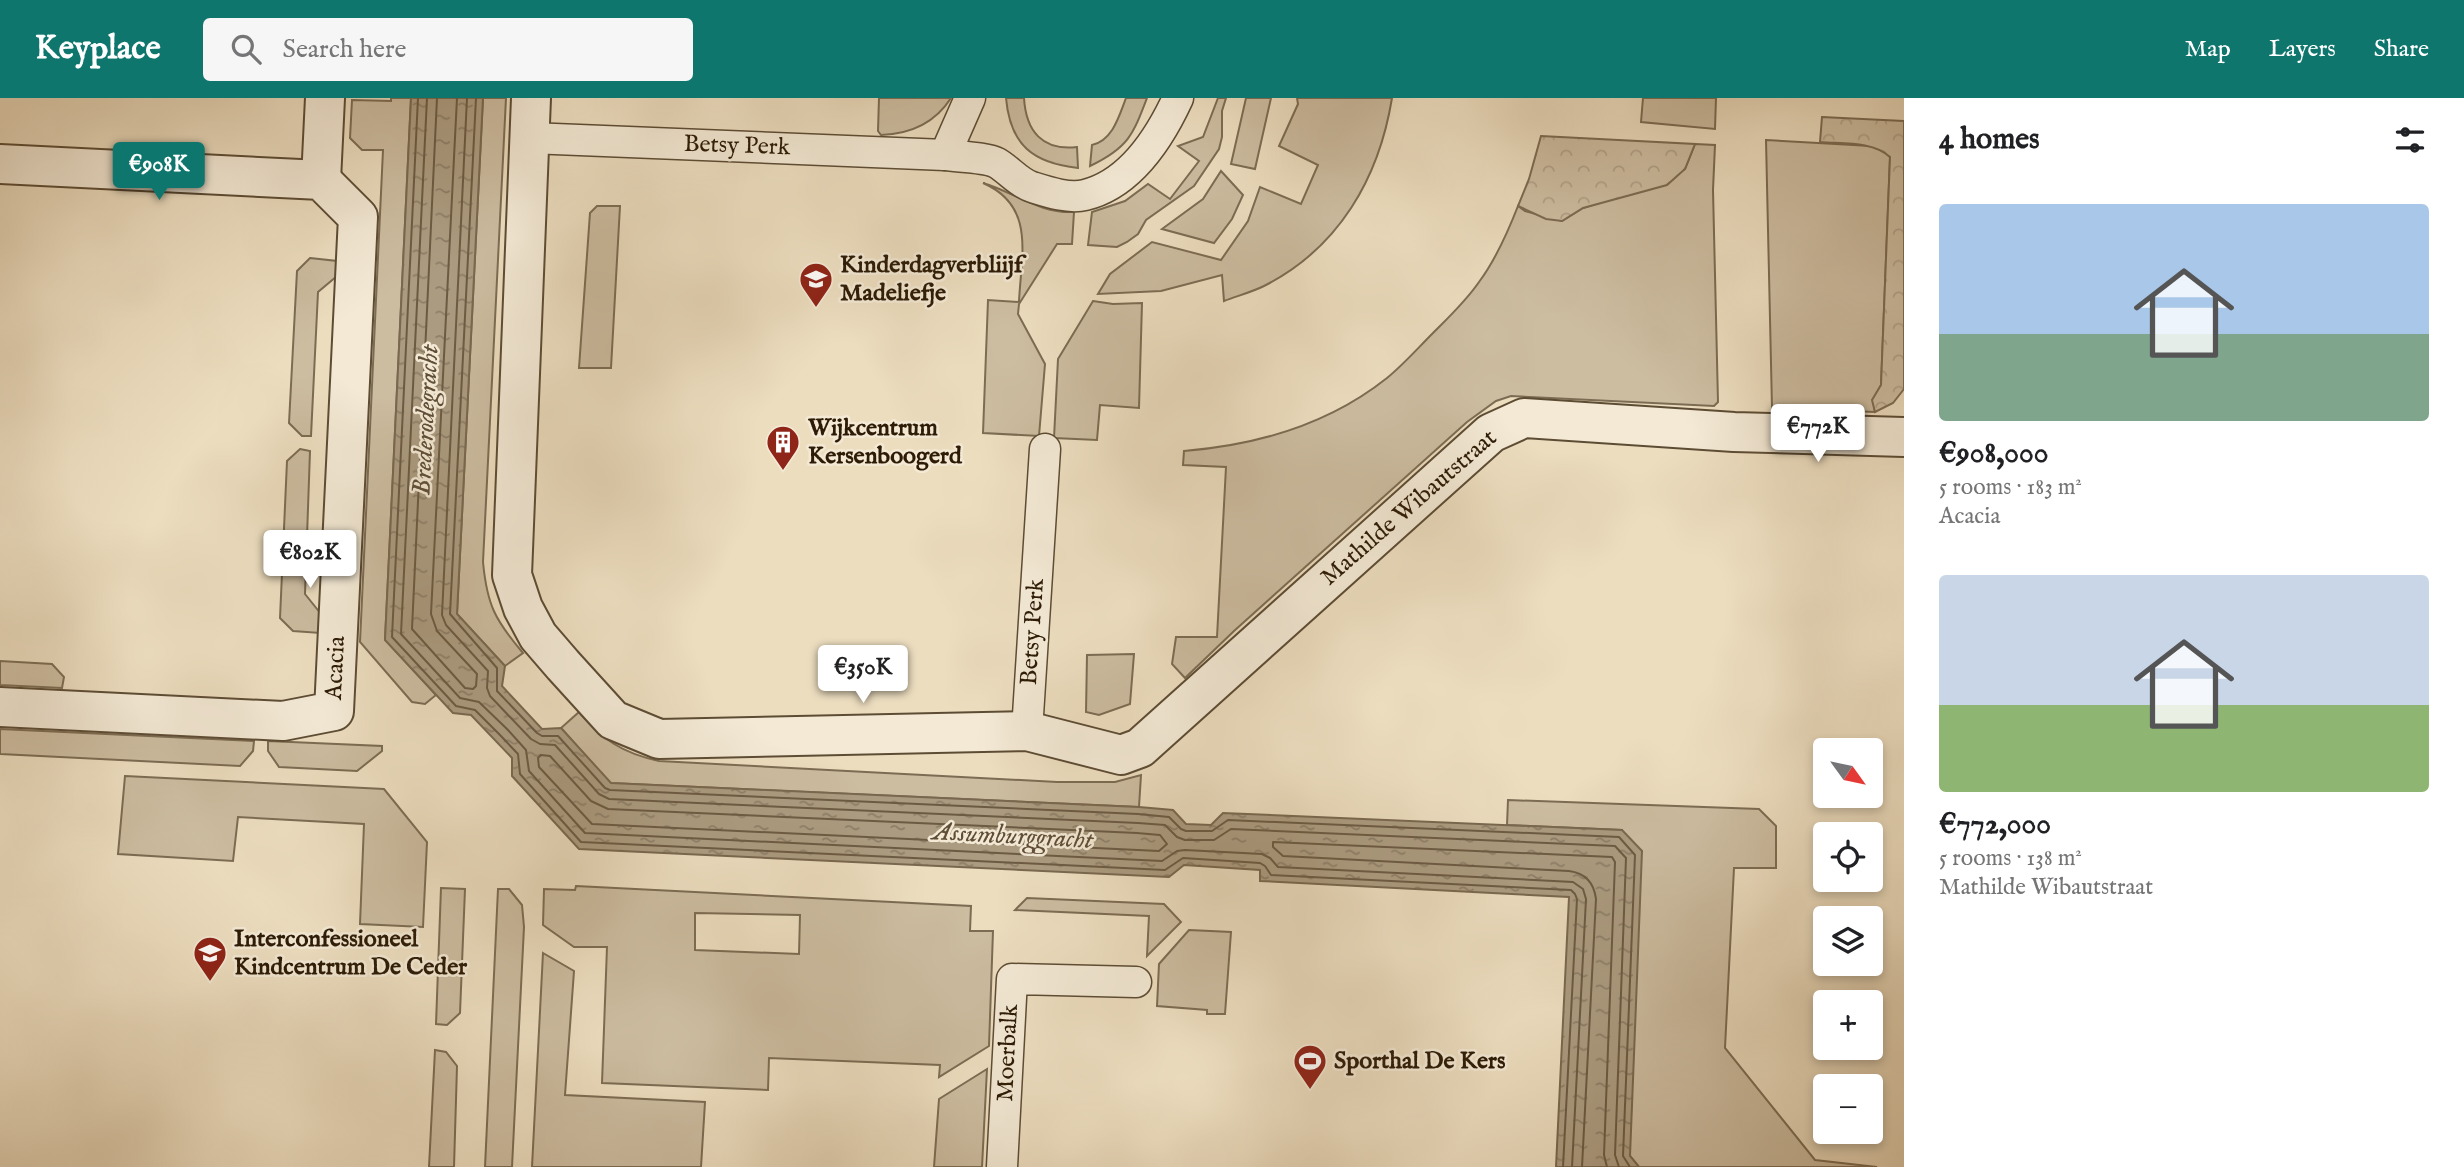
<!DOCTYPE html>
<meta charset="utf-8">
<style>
body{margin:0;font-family:"IM FELL English",serif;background:#f6f6f6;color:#202124;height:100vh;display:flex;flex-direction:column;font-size:26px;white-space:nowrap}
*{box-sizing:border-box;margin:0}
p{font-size:23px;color:#757577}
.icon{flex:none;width:38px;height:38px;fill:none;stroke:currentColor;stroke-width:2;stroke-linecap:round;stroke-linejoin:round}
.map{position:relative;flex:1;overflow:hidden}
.sheet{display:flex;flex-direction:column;background:#fff;width:560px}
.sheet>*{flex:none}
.needle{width:46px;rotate:123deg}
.buttons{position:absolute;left:1813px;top:640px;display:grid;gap:14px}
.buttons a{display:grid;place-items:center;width:70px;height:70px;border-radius:7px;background:#fff;box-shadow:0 4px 10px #0003;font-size:35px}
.price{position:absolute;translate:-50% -60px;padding:0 16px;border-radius:7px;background:#fff;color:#222;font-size:23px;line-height:46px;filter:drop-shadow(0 2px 4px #0008)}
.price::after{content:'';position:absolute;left:50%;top:42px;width:21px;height:16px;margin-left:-10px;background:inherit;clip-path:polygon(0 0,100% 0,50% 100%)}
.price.active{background:#0f766e;color:#fff}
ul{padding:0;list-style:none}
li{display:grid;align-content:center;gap:14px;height:371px;padding:0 35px}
li span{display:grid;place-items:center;height:217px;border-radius:7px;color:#555}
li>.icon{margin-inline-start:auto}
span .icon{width:126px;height:126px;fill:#fffc;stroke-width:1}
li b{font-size:30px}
h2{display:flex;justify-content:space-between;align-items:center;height:84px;padding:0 35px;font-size:30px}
header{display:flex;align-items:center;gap:42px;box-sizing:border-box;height:98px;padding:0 35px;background:#0f766e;color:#fff}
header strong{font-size:33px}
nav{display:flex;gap:38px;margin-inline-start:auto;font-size:24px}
.search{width:490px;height:63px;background:#f6f6f6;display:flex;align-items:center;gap:18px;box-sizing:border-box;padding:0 24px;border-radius:7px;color:#757577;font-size:26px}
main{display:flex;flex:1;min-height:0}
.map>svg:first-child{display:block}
.green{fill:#ccbca0;stroke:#7c6c53;stroke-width:2;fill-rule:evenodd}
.forest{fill:url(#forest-crowns);stroke:#7c6c53;stroke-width:2}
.water{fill:url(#water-ripples);stroke:#79684f;stroke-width:2}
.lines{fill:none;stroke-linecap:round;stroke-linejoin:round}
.shore{stroke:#6c5b43;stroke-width:2}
.service-casing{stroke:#5d4c34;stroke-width:33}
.minor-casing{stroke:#5d4c34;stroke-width:42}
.service{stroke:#f3e9d5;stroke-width:30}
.minor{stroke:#f3e9d5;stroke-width:38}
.labels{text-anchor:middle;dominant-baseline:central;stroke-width:5;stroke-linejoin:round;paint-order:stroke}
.street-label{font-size:24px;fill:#2d1b06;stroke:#f3e9d5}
.poi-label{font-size:24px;font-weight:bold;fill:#2d1b06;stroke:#f3e9d5;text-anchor:start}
.water-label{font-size:26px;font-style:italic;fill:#5f4e37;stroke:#f3e9d5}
</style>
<header>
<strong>Keyplace</strong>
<div class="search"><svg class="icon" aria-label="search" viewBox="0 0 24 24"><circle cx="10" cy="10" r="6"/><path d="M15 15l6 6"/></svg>Search here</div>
<nav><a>Map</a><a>Layers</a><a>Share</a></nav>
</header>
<main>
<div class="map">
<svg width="1904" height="1069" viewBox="0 0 1904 1069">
<defs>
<pattern id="forest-crowns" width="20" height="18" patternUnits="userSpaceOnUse" patternTransform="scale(1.75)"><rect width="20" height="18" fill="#ccbca0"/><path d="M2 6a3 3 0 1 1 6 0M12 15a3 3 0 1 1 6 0" fill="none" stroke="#b0a188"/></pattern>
<pattern id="water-ripples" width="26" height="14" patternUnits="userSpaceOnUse" patternTransform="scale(1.75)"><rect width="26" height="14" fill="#ab9b80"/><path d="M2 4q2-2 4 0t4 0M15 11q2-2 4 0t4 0" fill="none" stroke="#8c7e67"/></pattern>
</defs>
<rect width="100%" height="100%" fill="#ecddbf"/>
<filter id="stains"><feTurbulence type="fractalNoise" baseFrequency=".00286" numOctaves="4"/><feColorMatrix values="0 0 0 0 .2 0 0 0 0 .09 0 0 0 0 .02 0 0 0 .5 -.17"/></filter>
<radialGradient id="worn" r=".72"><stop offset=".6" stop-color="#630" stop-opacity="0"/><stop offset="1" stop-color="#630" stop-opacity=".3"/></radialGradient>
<g class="green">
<path d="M391,0H411L385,542L436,597L425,606L412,604L360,544L383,52H362L350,40L352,2L391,3Z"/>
<path d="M483,0H506L483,464C487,507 495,522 523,555L505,568L457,516Z"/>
<path d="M879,0H951C935,25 911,36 881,37L878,33Z"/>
<path d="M1006,0H1024C1026,33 1042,53 1077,49L1078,70C1033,65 1010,47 1006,0Z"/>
<path d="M1126,0H1147C1133,37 1128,50 1090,68L1092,47C1113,42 1119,18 1126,0Z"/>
<path d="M1218,0H1226L1222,13V39L1219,51L1194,88L1146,122L1138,136L1127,144L1117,149L1088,147L1092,114L1125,103L1148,86L1170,101L1199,63L1178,48L1203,39Z"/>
<path d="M1246,0H1271L1255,71L1231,66Z"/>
<path d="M1297,0H1392C1379,80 1339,150 1264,188C1252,194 1237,198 1224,203L1222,177L1161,193L1098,196L1110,176L1152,144L1221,162L1248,123L1260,89L1301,106L1318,67L1279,48L1298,6Z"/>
<path d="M1643,0H1716L1715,31L1641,24Z"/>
<path d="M1766,42L1871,48L1884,53L1890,59L1881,287L1873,302L1875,314L1772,310Z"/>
<path d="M1695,46L1715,47L1713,92L1718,304L1714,308L1511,298L1496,303L1467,324L1234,533L1185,580L1172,566L1176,539H1217L1226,369L1183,367L1184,353C1258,347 1328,327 1387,280C1403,267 1418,250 1433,235C1449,219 1466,203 1479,184C1494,164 1509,131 1518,108L1525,113L1562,123L1583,110L1638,93L1685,71Z"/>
<path d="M1221,73L1243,97L1232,121L1214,145L1162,131L1203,101Z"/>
<path d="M983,85C1014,94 1040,116 1074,114L1072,146H1057L1019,206L1018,216L1045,266L1039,338L983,335L988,202L1019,204C1021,157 1036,108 983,85Z"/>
<path d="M597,108H620L611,270H579L590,115Z"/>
<path d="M310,160L337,163V178L318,194L311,338H302L289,325L297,173Z"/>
<path d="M1093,203L1113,206L1142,205L1139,310L1100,307L1097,342L1054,340L1058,261Z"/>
<path d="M300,351L310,353L305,496L321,516L320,535L293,533L280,520L287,363Z"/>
<path d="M1134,556L1130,606L1099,617L1086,614L1087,557Z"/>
<path d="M0,563L52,566L64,579L62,590L0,587Z"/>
<path d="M579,614C603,642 622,655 659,663L1057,684H1115L1141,677L1139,709L610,685L561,630Z"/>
<path d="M0,631L254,643L253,653L240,668L0,656Z"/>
<path d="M268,643L382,648V653L357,673L279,669L268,653Z"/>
<path d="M125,678L384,691L427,744L423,829L360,826L364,726L238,719L233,763L118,756Z"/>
<path d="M1508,702L1759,711L1776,728V770H1734L1725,950L1815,1062L1877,1069H1639L1630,1058L1622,732L1507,727Z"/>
<path d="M576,788L971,808L970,833H993L989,948L939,979L940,967L769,960L768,992L602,985L607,849H574L543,827L544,791L575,792ZM695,815L800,817L799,856L695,852Z"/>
<path d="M441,790L465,791L460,915L447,927L436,926Z"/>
<path d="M498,791H509L522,807L524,829L512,1069H485Z"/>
<path d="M1027,800L1164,806L1181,824L1147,858L1149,818L1015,812Z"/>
<path d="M1189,832L1231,834L1225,916H1207V912L1157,908L1159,866Z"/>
<path d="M543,855L574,873L565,997L705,1004L701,1069H532Z"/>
<path d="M435,952L446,954L457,968L454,1069H429Z"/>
<path d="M987,971L982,1069H934L939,1001Z"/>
</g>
<g class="forest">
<path d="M1822,19L1904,23V291L1893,305L1875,314L1872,302L1881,287L1890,59C1873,43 1842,46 1820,44Z"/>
<path d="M1541,38L1695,46L1685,71L1667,87L1583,110L1562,123L1546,121L1518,108L1529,81Z"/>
</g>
<path class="water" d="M411,0H483L457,516L505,568L502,588L542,631L561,630L611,685L1139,709L1173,712L1186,726L1211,727L1223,715L1622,732L1642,753L1630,1058L1639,1069H1556L1569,799L1260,783V772L1184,767L1169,779L579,751L512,678V660L471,617L453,615L385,542Z"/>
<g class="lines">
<g class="shore">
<path d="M418,0L392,539L456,608L475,612L500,637L518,656L520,676L581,744L1165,772L1183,760L1260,765L1265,768L1271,777L1571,792L1575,796L1577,801L1563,1069"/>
<path d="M427,0L401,536L460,600L479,604L507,631L526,652L529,673L585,735L1162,763L1177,753L1185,752L1262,756L1270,760L1278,769L1573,784L1583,791L1586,801L1572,1069"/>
<path d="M437,0L412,531L465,590L473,591L476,588L477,576L437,533L431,516L457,0"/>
<path d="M467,0L442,517L446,527L488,573L487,590L490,598L531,641L540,646L555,647L599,696L609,701L1138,725L1165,727L1177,739L1185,742H1214L1231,731L1615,748L1626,760L1615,1057L1619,1069"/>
<path d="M476,0L450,516L497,570V593L537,635L542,638H558L605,690L610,692L1138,716L1169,719L1181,731L1186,733H1212L1228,722L1619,739L1635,757L1623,1058L1630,1069"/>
<path d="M541,657L550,658L591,703L608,711L1137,735L1160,737L1167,746L1159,753L592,726L539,669L538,660Z"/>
<path d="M1582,1069L1596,801C1594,785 1585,775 1569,773L1283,758L1273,749V744L1612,759L1615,764L1604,1057L1607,1069"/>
</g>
<defs>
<g id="service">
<path d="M530,40L945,57C958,59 986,59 997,65C1009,72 1019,85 1032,89C1048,94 1069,101 1085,97C1130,86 1160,39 1178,0"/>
<path d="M945,57L970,0"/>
<path d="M1027,633L1045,351"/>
<path d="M1002,1069L1012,881L1136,884"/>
</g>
<g id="minor">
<path d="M531,0L512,477L523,510L538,538L563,567L613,622L659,641L1027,633L1121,657L1140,650L1491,335L1524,320L1734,334L1904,339"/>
<path d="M0,66L321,82L358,119L334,613L283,623L0,609"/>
<path d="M321,82L325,0"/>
</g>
</defs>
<use href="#service" class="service-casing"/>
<use href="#minor" class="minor-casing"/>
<use href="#service" class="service"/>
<use href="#minor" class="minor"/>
</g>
<defs>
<symbol id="school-pin" viewBox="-11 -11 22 30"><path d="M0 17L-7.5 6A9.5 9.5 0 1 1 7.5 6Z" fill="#8f2418" stroke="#f3e9d5"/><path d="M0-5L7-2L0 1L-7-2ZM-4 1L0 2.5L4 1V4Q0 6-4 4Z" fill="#fff"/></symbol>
<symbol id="building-pin" viewBox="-11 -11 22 30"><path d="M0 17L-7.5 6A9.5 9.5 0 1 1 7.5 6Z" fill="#8f2418" stroke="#f3e9d5"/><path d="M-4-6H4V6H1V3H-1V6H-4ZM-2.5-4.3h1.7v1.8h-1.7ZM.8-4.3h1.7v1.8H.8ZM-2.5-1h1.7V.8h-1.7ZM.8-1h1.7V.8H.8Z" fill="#fff"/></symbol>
<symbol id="stadium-pin" viewBox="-11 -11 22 30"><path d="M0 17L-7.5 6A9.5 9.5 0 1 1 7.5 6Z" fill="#8f2418" stroke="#f3e9d5"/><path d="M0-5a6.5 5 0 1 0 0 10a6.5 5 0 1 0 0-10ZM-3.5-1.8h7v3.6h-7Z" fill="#fff"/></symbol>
</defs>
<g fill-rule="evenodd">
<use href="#school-pin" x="797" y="162" width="38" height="52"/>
<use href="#building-pin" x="764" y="325" width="38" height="52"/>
<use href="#school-pin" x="191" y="836" width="38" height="52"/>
<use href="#stadium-pin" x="1291" y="944" width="38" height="52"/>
</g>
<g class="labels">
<g class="street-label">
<text transform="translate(737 48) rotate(2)">Betsy Perk</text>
<text transform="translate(1409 410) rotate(-41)">Mathilde Wibautstraat</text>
<text transform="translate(1033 534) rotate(-86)">Betsy Perk</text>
<text transform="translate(336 570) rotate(-87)">Acacia</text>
<text transform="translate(1008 955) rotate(-87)">Moerbalk</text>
</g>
<g class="poi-label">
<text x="840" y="167">Kinderdagverbliijf<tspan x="840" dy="28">Madeliefje</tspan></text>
<text x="808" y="330">Wijkcentrum<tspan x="808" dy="28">Kersenboogerd</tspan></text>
<text x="234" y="841">Interconfessioneel<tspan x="234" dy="28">Kindcentrum De Ceder</tspan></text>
<text x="1334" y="963">Sporthal De Kers</text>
</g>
<g class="water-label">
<text transform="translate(426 322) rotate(-87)">Brederodegracht</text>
<text transform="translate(1013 738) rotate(3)">Assumburggracht</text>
</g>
</g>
<rect width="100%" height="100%" filter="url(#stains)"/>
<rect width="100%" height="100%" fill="url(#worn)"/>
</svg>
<div class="buttons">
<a><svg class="needle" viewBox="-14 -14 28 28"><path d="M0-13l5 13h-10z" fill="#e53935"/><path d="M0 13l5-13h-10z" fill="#757577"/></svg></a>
<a><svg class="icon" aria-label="locate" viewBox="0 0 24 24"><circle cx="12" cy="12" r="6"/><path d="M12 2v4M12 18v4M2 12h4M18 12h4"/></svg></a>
<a><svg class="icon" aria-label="layers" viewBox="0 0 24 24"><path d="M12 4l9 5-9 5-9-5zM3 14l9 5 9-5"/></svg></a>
<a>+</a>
<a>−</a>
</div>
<b class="price active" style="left:159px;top:104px">€908K</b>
<b class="price" style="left:1818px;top:366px">€772K</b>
<b class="price" style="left:310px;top:492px">€802K</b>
<b class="price" style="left:863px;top:607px">€350K</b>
</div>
<section class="sheet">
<h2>4 homes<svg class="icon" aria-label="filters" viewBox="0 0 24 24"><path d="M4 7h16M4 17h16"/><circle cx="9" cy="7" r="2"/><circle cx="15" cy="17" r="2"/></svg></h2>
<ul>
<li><span style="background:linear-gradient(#a9c7e8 60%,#7fa58c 0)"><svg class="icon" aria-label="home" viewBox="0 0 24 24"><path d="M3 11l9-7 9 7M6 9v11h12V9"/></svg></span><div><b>€908,000</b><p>5 rooms · 183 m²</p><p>Acacia</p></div></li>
<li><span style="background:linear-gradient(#c9d6e8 60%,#8fb573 0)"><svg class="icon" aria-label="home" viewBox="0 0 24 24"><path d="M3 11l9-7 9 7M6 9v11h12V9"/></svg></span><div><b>€772,000</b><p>5 rooms · 138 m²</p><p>Mathilde Wibautstraat</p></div></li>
</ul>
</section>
</main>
